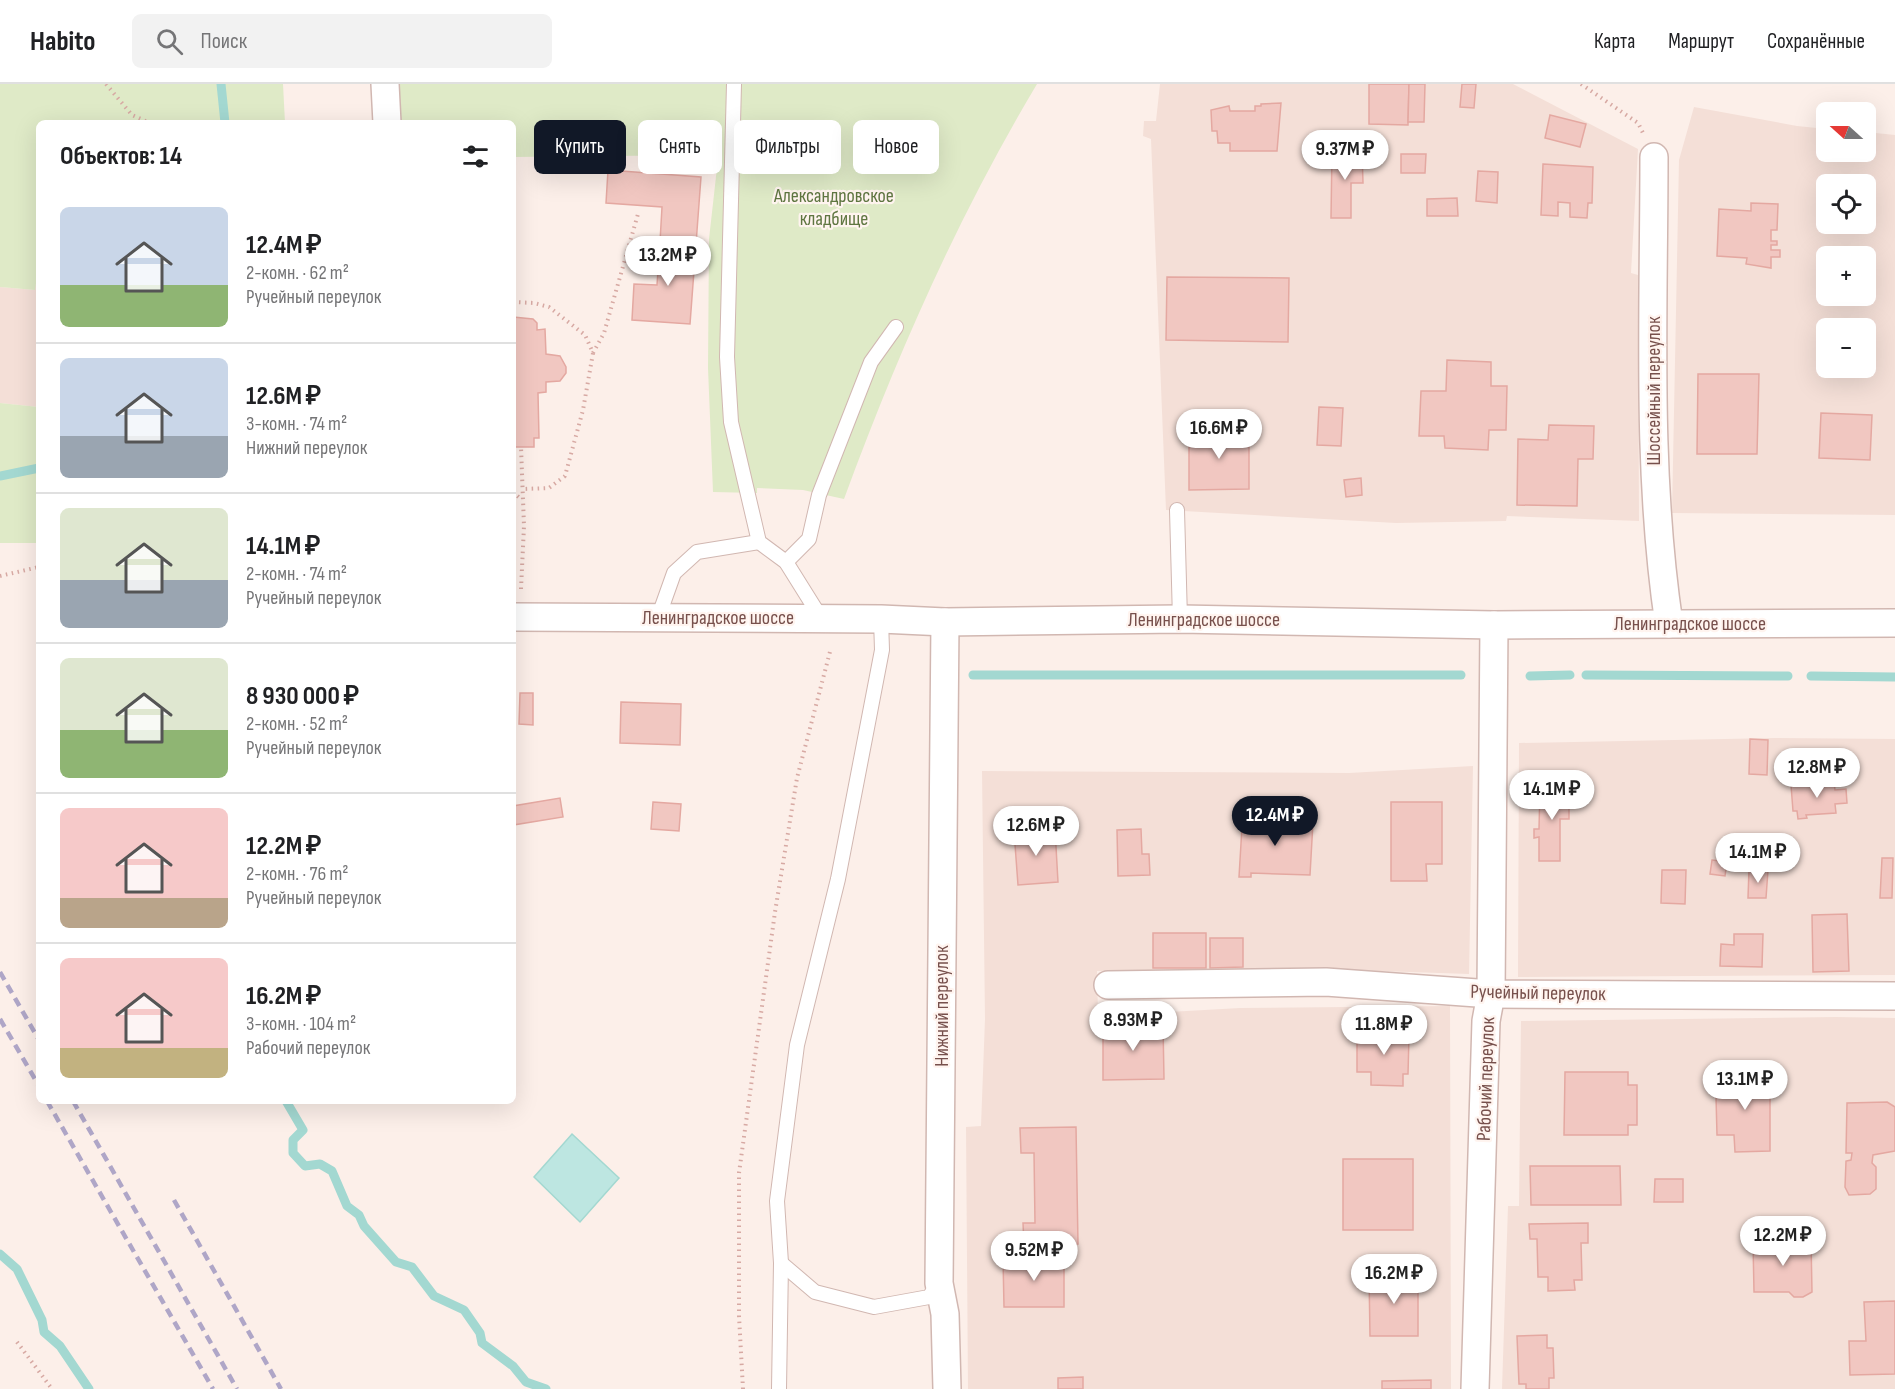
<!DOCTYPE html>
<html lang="ru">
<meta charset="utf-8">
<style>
body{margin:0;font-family:"Sofia Sans Condensed",sans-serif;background:#f2f2f2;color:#202124;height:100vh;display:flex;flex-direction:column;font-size:22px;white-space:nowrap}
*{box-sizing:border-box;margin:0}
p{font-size:20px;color:#757577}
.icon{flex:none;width:33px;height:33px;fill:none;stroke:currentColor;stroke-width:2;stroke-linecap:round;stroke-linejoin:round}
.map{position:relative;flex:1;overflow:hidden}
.panel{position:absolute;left:36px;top:36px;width:480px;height:984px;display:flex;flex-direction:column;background:#fff;border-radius:9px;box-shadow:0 6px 24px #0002}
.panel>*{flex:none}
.hud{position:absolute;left:534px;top:36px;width:570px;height:54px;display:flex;gap:12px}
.needle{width:39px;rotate:291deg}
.tools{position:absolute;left:1816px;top:18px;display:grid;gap:12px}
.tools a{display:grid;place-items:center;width:60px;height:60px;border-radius:9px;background:#fff;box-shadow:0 6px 24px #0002;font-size:30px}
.price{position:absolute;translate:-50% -51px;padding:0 14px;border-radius:21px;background:#fff;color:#222;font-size:20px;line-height:39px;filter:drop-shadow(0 2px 3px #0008)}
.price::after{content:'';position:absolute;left:50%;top:36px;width:18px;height:14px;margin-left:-9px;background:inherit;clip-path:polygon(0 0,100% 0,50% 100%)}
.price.current{background:#111827;color:#fff}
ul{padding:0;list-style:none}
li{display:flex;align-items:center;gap:18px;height:150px;padding:0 24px}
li+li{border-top:2px solid #e0e0e0}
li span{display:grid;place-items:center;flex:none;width:168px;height:120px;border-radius:9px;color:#555}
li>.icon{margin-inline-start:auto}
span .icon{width:72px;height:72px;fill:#fffc;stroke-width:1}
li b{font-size:26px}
h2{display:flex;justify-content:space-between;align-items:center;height:72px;padding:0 24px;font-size:26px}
.chip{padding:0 21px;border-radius:9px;background:#fff;box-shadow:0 6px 24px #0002;font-size:21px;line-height:54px}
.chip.current{background:#111827;color:#fff}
header{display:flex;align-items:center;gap:36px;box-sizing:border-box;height:84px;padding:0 30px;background:#fff;border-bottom:2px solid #e0e0e0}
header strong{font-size:28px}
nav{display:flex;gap:33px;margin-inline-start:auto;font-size:21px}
.search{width:420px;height:54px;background:#f2f2f2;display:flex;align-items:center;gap:15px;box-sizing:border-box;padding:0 21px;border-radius:9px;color:#757577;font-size:22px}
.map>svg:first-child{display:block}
.residential{fill:#f4dfd7;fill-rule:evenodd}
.green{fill:#dfeac7}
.water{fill:#bde6e1;stroke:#a3d8d1;stroke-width:1.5}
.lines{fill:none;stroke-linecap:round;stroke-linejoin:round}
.stream{stroke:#a3d8d1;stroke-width:9}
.building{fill:#f1c7c1;stroke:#e4a8a1;stroke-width:1.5}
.service-casing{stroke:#d1b7b1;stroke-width:16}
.minor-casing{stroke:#d1b7b1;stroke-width:30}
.path{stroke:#d7a9a3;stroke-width:4;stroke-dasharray:1.5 4.5;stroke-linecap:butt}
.service{stroke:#fff;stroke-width:14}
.minor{stroke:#fff;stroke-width:27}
.rail{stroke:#afa6c7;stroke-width:4.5;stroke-dasharray:9 6;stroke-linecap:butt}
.labels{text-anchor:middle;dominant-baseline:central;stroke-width:4.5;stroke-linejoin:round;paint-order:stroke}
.park-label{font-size:20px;fill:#5f7641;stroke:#fff4ef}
.street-label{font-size:20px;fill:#77504c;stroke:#fff4ef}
</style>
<header>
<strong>Habito</strong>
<div class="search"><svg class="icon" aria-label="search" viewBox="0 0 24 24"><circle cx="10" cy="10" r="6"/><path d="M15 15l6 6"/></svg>Поиск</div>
<nav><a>Карта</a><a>Маршрут</a><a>Сохранённые</a></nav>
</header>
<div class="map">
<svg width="1895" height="1305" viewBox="0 0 1895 1305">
<rect width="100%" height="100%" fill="#fcefe9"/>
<g class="residential">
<path d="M1160,0H1513L1638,65L1631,189L1638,191L1639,437L1507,432L1506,437L1396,439L1166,426L1151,55L1143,52L1144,37H1156Z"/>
<path d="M1694,23L1797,42L1827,45V68H1866V48L1895,51V431L1672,429L1679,76ZM1827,100H1866V140H1827ZM1827,172H1866V212H1827ZM1827,244H1866V284H1827Z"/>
<path d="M37,179H39V323L0,319V203L35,206Z"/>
<path d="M1775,654L1895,655V891L1518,893L1519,659Z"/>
<path d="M1473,682L1469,890L1350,886L1097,887L1098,932L1240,924L1450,922L1451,1305H968L966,1043L981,1042L985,935L982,687L1349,689Z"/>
<path d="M1836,933L1895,934V1305H1502L1508,1122H1519L1521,937Z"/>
</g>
<g class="green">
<path d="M0,0H283L285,39H39V179L35,206L0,203Z"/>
<path d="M399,0H1037C958,132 897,271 844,415L803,406L757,404V409L713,408L708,284L709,155L720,57L710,56V71L513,73V39H399Z"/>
<path d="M0,319L39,323V459H0Z"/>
</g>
<path class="water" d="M572,1050L619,1094L580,1138L534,1093Z"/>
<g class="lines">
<g class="stream">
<path d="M221,0L225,39"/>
<path d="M0,392L39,384"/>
<path d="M973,591H1461"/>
<path d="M1586,591L1788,592"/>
<path d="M1530,592L1570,591"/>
<path d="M1811,592L1895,593"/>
<path d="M286,1017L303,1046L293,1056V1069L305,1082L320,1080L332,1087L347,1122L359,1131L364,1142L396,1178L412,1183L434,1212L464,1226L480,1249L482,1259L513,1282L526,1298L546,1305"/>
<path d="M0,1170L17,1185L42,1236L44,1248L60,1262L89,1305"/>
</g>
</g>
<g class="building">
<path d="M1369,0H1409L1408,41L1369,40Z"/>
<path d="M1409,0H1425L1424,38H1408Z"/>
<path d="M1462,0H1476L1474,24L1460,23Z"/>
<path d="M1281,19L1277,67H1230V59H1218L1217,47H1212L1211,26L1229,22L1230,27H1255V22H1261V20Z"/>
<path d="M1550,31L1586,40L1580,63L1545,54Z"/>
<path d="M1332,67H1362L1363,99H1351V134H1331Z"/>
<path d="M1401,70H1426L1425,89H1401Z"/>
<path d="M1543,80L1593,83L1592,119H1588L1587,134L1570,133V119L1558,118V132L1541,131Z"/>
<path d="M608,86L701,93L696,160L660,158L662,123L606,119Z"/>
<path d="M1478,87L1498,88L1497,119L1476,117Z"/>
<path d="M1457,114L1458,132H1427V115Z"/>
<path d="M1751,119L1778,120L1777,146H1771V157H1777V161H1771V166H1780V173H1771V184L1746,180L1747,174L1717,172L1719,125L1751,127Z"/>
<path d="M660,158L696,160L690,240L632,236L634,200L657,201Z"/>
<path d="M1167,193L1289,194L1288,258L1166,256Z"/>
<path d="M513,233L533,235L537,239V246L545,245L546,270L560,272L566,283V289L560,297L546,298V308L538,309L539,354H534V363H513Z"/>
<path d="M1447,276L1491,278V302H1507L1506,346H1489L1488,366L1445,364L1444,352H1419L1421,307H1446Z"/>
<path d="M1698,290H1759L1757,370H1697Z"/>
<path d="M1319,323L1343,324L1341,362L1317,361Z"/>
<path d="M1821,329L1872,331L1870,376L1819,374Z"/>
<path d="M1549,341L1594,342L1593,375H1578L1577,422L1517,421L1518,355L1548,356Z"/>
<path d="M1189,347H1249V405L1189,406Z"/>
<path d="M1361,394L1362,411L1346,413L1344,396Z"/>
<path d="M520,609H533V641L519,640Z"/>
<path d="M621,618L681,620L680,661L620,659Z"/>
<path d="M1750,655L1768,656L1767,691L1749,690Z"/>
<path d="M1834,698L1835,706L1846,705L1847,719L1835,720L1836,729L1806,731L1807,734L1798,735L1797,727H1793L1791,701Z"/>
<path d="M1540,703H1569V735H1560V777H1539V753L1534,754V745H1539Z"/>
<path d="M560,714L563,733L513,741V722Z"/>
<path d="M653,718L681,720L679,747L651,745Z"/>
<path d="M1391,718H1442V780H1426L1427,797H1391Z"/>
<path d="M1243,726L1253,727L1252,735L1313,738L1310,791L1251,789V793H1239Z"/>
<path d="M1055,745L1058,798L1018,801L1014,747Z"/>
<path d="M1141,745L1142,770H1149L1150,791L1118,792L1117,746Z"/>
<path d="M1882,774H1893L1892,814H1880Z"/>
<path d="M1712,776L1727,778L1725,792L1710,790Z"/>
<path d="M1749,785L1768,786L1766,814H1748Z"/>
<path d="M1662,786H1686L1685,820L1661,819Z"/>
<path d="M1847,830L1849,887L1813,888L1812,831Z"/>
<rect x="1153" y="849" width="53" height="35"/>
<path d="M1734,850H1763L1762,883L1720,882L1721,860L1734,861Z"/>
<path d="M1210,854H1243V883L1210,884Z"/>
<path d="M1370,940L1397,941V952H1409L1408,990H1403V1002L1371,1001V988H1357V955H1369Z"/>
<path d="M1103,941H1163L1164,995L1103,996Z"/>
<path d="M1565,988H1628V1001H1637V1041H1628V1051H1564Z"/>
<path d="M1722,989H1770V1067L1735,1068L1734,1051H1717L1716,1013L1722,1012Z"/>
<path d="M1887,1018L1895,1023V1067L1873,1071L1872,1079L1876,1083V1105L1870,1110L1849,1111L1845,1103L1846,1077L1851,1076L1852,1069H1846L1847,1019Z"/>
<path d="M1076,1043L1078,1160L1024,1161L1023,1139H1035L1034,1069H1021L1020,1044Z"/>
<rect x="1343" y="1075" width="70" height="71"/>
<path d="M1530,1082H1620L1621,1121H1531Z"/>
<path d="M1655,1095H1683V1118H1654Z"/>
<path d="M1588,1139V1159H1581L1582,1196H1574L1575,1206L1548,1207V1193H1538L1537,1155H1530L1529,1140Z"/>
<path d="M1811,1157L1812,1208L1803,1213H1794L1789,1208H1754L1753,1158Z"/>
<path d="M1003,1174H1064V1223H1004Z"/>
<path d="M1369,1190H1418V1252H1370Z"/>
<path d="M1895,1217V1290L1850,1291L1849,1257H1866L1864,1218Z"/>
<path d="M1547,1251V1264H1553L1554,1294H1549V1305H1526V1300H1519L1517,1252Z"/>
<path d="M1083,1293V1305H1058V1294Z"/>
<path d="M1431,1296V1305H1382V1297Z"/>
</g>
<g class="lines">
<defs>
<g id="service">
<path d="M734,0L727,273L731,338L759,458L786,478L821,534"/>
<path d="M1177,426L1180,535"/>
<path d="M786,478L809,455L819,411L871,278L896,243"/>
<path d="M658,534L674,489L697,468L759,458"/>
<path d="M781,1179L815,1208L874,1223L929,1213L938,1200"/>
<path d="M779,1305L781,1179L777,1117L797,961L838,795L882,566L881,535"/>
</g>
<g id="minor">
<path d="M385,0L387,39"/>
<path d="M1654,73C1654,228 1646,386 1669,540"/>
<path d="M513,533L881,535L945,538L1180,535L1494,541L1895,539"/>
<path d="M945,538L939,1199L945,1230L947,1305"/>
<path d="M1108,901L1326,898L1491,910L1895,912"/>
<path d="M1475,1305L1486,937L1491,910L1494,541"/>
</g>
</defs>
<use href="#service" class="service-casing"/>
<use href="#minor" class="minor-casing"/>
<g class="path">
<path d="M106,0L132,31L150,39"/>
<path d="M1581,0L1638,39L1643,49"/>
<path d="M513,218L534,219L549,223L585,251L593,269L583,326L565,392L549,404L523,405"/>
<path d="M593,269L604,249L638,130"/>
<path d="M513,408L522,416"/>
<path d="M0,492L39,483"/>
<path d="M521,505L524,442L521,363"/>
<path d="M17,1258L52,1305"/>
<path d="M743,1305L739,1232V1089L775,828L797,694L831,564"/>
</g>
<use href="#service" class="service"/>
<use href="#minor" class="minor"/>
<g class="rail">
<path d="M0,888L39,956"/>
<path d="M0,935L39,1002"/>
<path d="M47,1017L213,1305"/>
<path d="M73,1017L237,1305"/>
<path d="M174,1116L281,1305"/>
</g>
</g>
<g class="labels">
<g class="park-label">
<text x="834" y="112">Александровское<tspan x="834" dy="23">кладбище</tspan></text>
</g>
<g class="street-label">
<text transform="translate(1654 307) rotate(-90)">Шоссейный переулок</text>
<text x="718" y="534">Ленинградское шоссе</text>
<text x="1204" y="536">Ленинградское шоссе</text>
<text x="1690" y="540">Ленинградское шоссе</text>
<text transform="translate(1538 909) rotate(1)">Ручейный переулок</text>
<text transform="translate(942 922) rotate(-90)">Нижний переулок</text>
<text transform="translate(1486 995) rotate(-88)">Рабочий переулок</text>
</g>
</g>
</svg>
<div class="tools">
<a><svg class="needle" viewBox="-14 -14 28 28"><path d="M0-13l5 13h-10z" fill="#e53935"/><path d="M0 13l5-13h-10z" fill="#757577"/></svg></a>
<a><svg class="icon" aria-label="locate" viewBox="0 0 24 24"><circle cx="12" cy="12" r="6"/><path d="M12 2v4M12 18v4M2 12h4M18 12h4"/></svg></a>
<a>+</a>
<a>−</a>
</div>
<b class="price" style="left:1345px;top:97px">9.37M ₽</b>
<b class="price" style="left:668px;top:203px">13.2M ₽</b>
<b class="price" style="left:1219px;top:376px">16.6M ₽</b>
<b class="price" style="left:1817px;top:715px">12.8M ₽</b>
<b class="price" style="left:1552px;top:737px">14.1M ₽</b>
<b class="price current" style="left:1275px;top:763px">12.4M ₽</b>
<b class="price" style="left:1036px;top:773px">12.6M ₽</b>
<b class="price" style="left:1758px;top:800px">14.1M ₽</b>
<b class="price" style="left:1133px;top:968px">8.93M ₽</b>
<b class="price" style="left:1384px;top:972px">11.8M ₽</b>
<b class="price" style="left:1745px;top:1027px">13.1M ₽</b>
<b class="price" style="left:1783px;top:1183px">12.2M ₽</b>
<b class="price" style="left:1034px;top:1198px">9.52M ₽</b>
<b class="price" style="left:1394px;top:1221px">16.2M ₽</b>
<div class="hud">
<a class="chip current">Купить</a>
<a class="chip">Снять</a>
<a class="chip">Фильтры</a>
<a class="chip">Новое</a>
</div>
<section class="panel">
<h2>Объектов: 14<svg class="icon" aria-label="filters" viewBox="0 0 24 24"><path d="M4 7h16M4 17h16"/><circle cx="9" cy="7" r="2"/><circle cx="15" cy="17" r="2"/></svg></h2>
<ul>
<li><span style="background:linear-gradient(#c9d6e8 65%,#8fb573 0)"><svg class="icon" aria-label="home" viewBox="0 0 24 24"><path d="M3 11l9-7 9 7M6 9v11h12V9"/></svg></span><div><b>12.4M ₽</b><p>2-комн. · 62 m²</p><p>Ручейный переулок</p></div></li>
<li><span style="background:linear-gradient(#c9d6e8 65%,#9aa5b1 0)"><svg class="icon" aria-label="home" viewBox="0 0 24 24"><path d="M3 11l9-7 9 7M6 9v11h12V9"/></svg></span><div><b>12.6M ₽</b><p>3-комн. · 74 m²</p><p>Нижний переулок</p></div></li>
<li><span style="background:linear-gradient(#dfe7d0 60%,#9aa5b1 0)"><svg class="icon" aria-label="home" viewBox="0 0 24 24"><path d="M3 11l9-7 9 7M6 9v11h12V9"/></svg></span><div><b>14.1M ₽</b><p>2-комн. · 74 m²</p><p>Ручейный переулок</p></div></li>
<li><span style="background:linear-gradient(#dfe7d0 60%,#8fb573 0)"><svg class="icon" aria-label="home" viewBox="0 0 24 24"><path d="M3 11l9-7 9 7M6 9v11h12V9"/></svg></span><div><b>8 930 000 ₽</b><p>2-комн. · 52 m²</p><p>Ручейный переулок</p></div></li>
<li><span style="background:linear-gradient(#f6c9c9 75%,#b9a48a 0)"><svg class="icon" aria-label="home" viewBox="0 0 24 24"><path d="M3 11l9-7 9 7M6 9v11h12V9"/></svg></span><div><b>12.2M ₽</b><p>2-комн. · 76 m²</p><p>Ручейный переулок</p></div></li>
<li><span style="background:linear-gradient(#f6c9c9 75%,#c2b280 0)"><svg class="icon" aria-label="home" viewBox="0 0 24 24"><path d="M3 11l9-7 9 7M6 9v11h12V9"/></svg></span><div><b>16.2M ₽</b><p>3-комн. · 104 m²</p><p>Рабочий переулок</p></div></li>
</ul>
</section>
</div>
